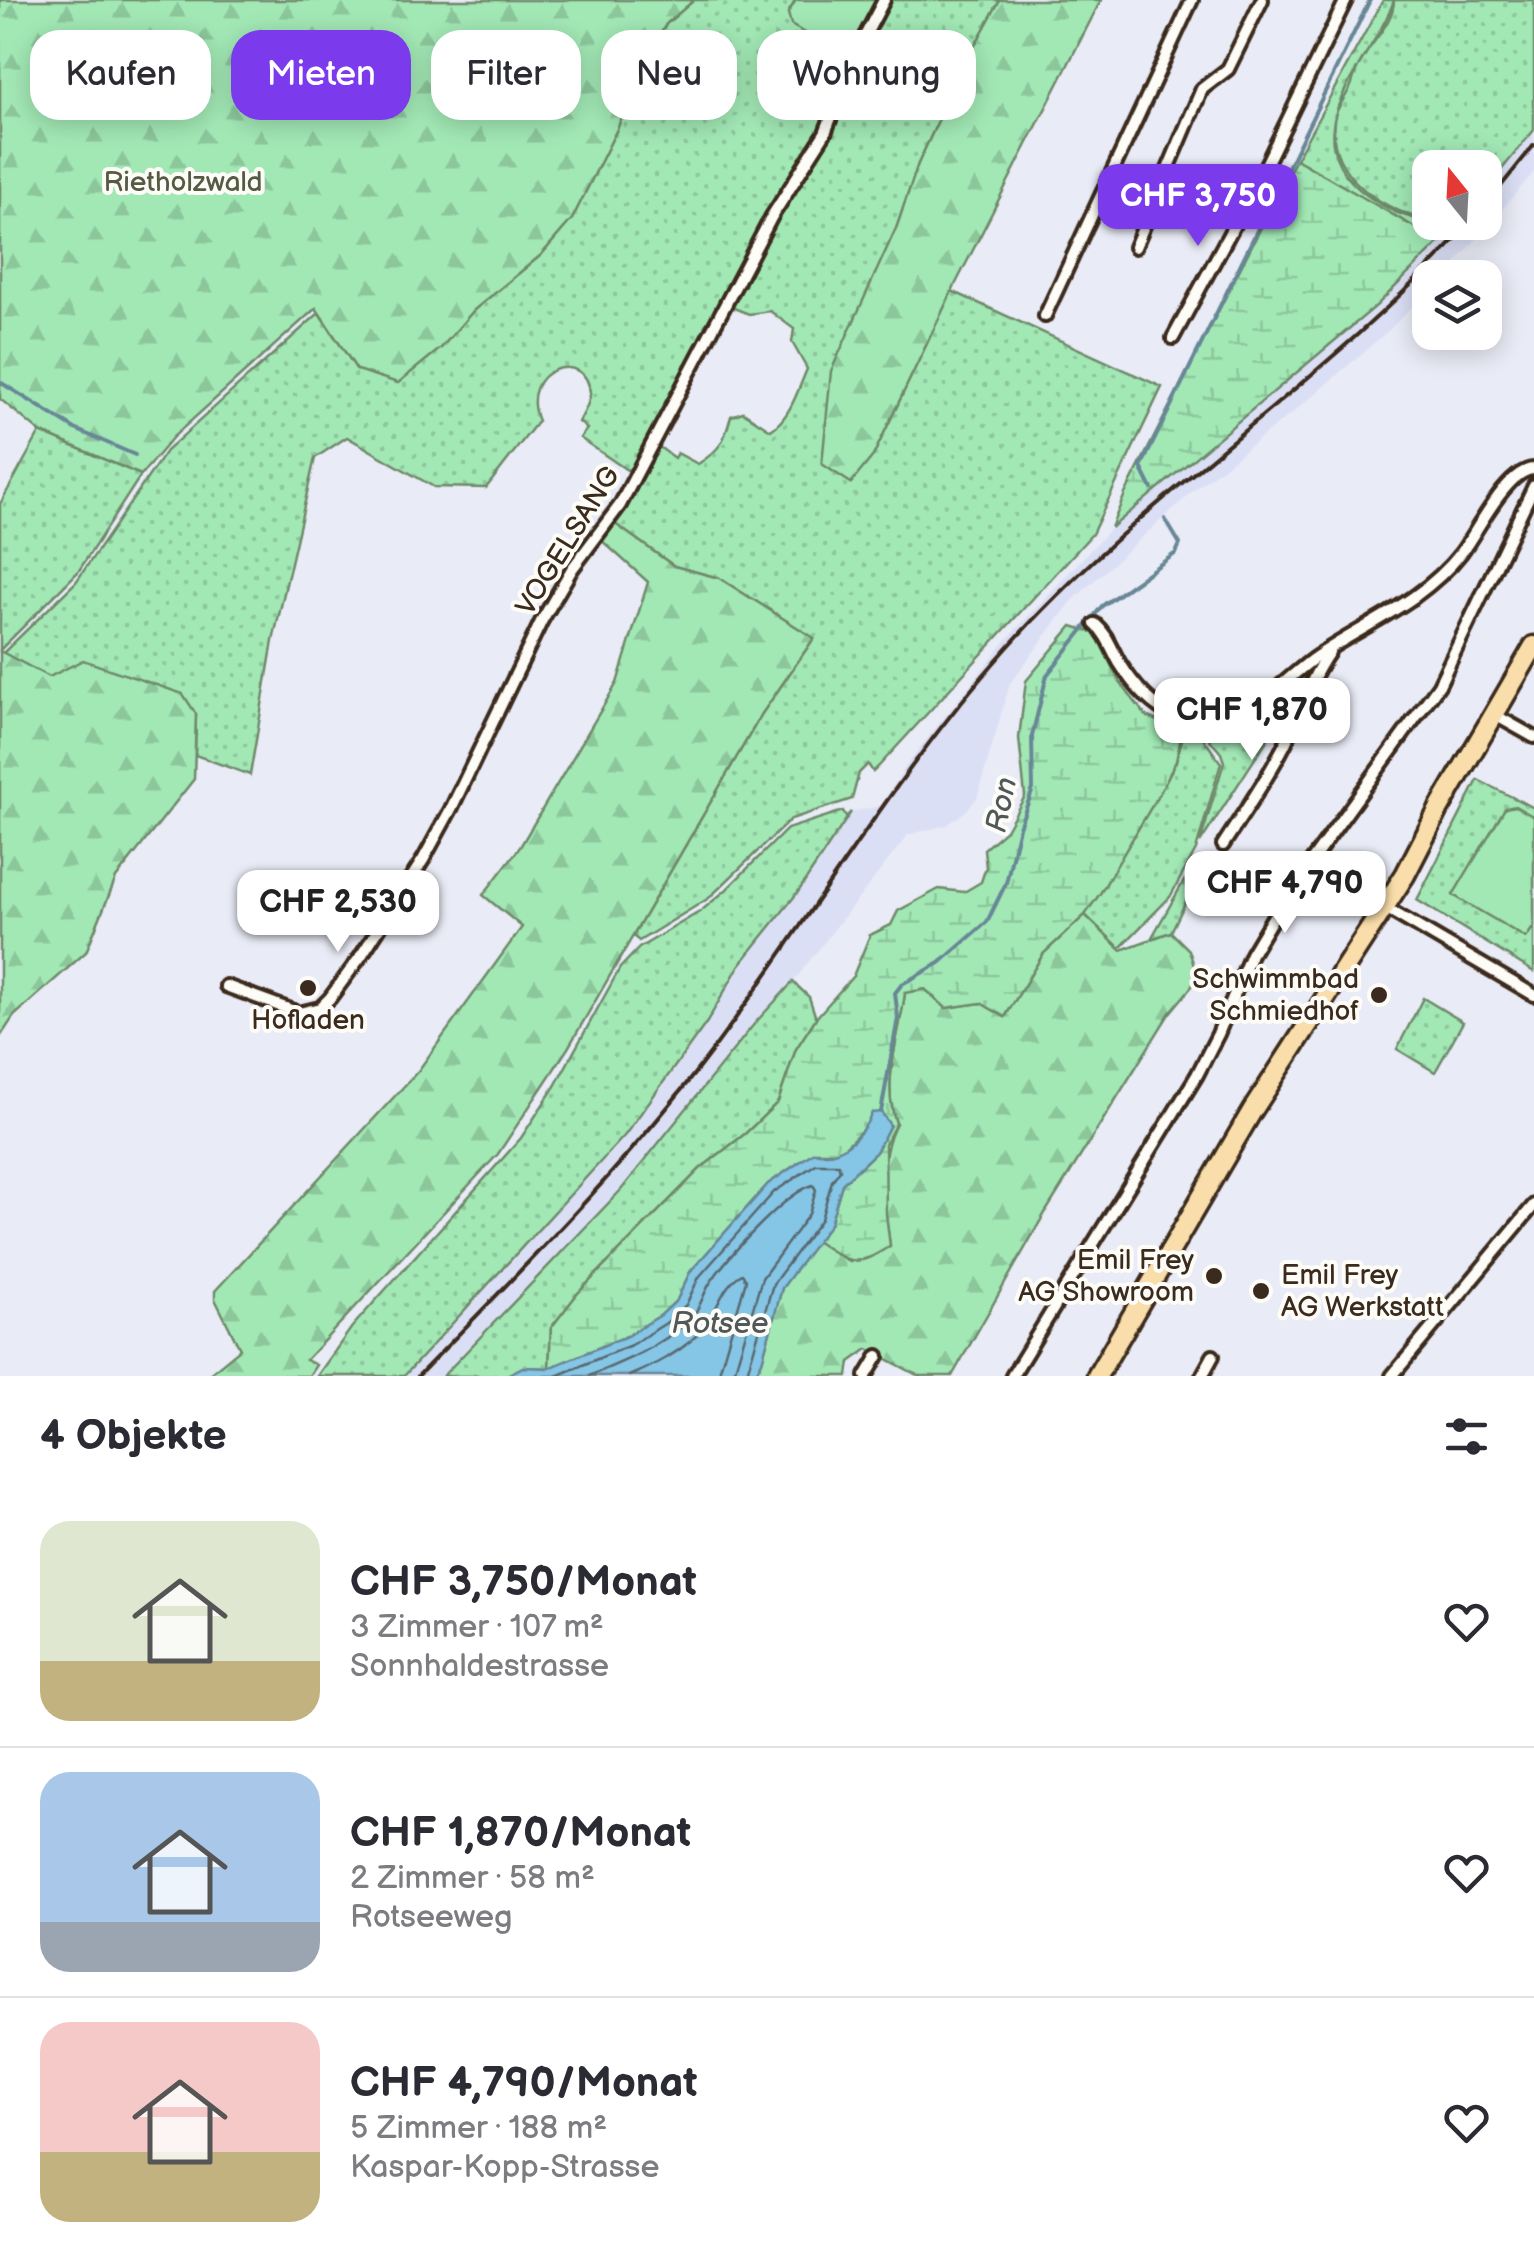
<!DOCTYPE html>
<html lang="de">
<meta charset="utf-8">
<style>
body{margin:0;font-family:"Balsamiq Sans",sans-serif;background:#f7f7f7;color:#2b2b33;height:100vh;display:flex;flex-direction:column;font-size:38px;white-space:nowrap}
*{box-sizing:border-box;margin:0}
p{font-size:32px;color:#7c7c81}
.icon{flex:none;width:55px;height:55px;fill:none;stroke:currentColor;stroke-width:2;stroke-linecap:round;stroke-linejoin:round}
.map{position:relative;height:1376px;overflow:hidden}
.side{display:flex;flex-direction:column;background:#fff;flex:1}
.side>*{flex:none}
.hud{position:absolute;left:30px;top:30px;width:1000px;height:90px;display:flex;gap:20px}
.needle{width:65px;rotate:342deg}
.fabs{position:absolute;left:1412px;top:150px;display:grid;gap:20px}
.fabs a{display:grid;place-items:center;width:90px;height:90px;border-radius:20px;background:#fff;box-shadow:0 5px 25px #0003;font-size:50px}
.price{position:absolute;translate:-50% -85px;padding:0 22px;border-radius:20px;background:#fff;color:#222;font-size:32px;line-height:65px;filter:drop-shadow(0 2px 5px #0008)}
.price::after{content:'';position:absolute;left:50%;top:60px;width:30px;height:22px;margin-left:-15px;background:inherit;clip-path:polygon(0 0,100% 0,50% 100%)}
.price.current{background:#7c3aed;color:#fff}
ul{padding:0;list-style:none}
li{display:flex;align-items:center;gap:30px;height:250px;padding:0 40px}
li+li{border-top:2px solid #e1e1e2}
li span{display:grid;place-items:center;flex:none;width:280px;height:200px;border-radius:30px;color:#555}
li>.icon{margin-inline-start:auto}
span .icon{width:120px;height:120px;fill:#fffc;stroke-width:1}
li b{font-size:42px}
h2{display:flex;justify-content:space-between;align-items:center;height:120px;padding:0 40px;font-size:42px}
.tag{padding:0 35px;border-radius:30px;background:#fff;box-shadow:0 5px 25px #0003;font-size:35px;line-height:90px}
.tag.current{background:#7c3aed;color:#fff}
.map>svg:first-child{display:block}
.built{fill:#dbdff5}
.grass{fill:url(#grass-dots);stroke:#6e896a;stroke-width:2.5}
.forest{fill:url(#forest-firs);stroke:#6e896a;stroke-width:2.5}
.wetland{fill:url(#wetland-marsh);stroke:#6e896a;stroke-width:2.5}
.garden{fill:#a2e8b5;stroke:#6e896a;stroke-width:2.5}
.water{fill:#85c5e6;stroke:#678796;stroke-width:2.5}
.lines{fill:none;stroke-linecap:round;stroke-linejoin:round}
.shore{stroke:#59686e;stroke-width:2.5}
.stream{stroke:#678796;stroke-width:4}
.minor-casing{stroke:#3b2a1e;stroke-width:18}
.primary-casing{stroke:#3b2a1e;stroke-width:25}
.minor{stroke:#fdfcf7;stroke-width:10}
.primary{stroke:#f9deab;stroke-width:18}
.rail{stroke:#3b2a1e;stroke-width:4}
.poi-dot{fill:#3b2a1e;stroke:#fdfcf7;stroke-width:4}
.labels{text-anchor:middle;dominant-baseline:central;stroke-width:8;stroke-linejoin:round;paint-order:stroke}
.park-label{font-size:28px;fill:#555a44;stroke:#fdfcf7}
.street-label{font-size:28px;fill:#3b2a1e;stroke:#fdfcf7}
.poi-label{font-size:28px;fill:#3b2a1e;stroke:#fdfcf7;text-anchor:end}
.water-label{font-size:30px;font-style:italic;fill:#51585a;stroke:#fdfcf7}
</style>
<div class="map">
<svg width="1534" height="1376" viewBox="0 0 1534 1376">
<defs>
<pattern id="grass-dots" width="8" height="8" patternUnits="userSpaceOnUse" patternTransform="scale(2.5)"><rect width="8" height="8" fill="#a2e8b5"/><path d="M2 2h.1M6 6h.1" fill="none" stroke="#8cc79b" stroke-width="1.8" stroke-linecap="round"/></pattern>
<pattern id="forest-firs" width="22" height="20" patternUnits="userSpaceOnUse" patternTransform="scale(2.5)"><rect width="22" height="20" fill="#a2e8b5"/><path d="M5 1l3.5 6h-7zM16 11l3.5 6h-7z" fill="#8cc79b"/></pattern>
<pattern id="wetland-marsh" width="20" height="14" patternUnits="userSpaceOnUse" patternTransform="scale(2.5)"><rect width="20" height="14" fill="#a2e8b5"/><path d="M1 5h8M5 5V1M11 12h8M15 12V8" fill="none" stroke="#8cc79b"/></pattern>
</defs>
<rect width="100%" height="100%" fill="#e9ebf6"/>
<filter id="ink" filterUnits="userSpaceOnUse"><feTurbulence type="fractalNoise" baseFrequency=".01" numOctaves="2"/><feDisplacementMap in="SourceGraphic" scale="20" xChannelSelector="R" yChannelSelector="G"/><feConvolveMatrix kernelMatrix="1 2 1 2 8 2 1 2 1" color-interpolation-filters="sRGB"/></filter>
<g filter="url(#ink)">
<path class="built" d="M1534,130V172L1454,265L1442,277L1430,278V289L1388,331L1301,406L1194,490L1073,600L1010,683L977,798L966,811L947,825L908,835L793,982L754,1023L621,1190L443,1376H404L449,1329L707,1022L739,966L798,892L852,812L880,806L911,759L1007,639L1111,528L1376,306L1457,223L1485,222V190Z"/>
<g class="grass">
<path d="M694,0H796L788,13L823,44L852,56L827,124L748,255L638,465L627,470L580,438L587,429L579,422C583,414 591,402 590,393C588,348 516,367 538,421L486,488L434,487L347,437L315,458L273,641L250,775L195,755L196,714L49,677L3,653L76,582L166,451L319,313L357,370L441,348L474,310L541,255L572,219L618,127L638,71L666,24Z"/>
<path d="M886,0H1000L963,67L918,164L897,226L873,456L952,291L1162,387L1092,534L879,766L873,772L868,764L859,773L852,799L791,819L709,898L639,941L633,936L761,715L814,638L719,578L674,566L611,521L654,443L674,458L677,453L698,464C721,449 724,442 731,416L743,412L771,430C790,418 798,390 807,369L792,342L794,329L770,311L749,314L726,305L835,120L858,58Z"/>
<path d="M1383,0H1534V130L1485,190V168H1430V222L1457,223L1440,242L1296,159Z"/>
<path d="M40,432L141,475L78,572L0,650V504Z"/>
<path d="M1321,657L1200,843L1224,762L1221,753L1200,728L1237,721Z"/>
<path d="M1186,726L1198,731L1221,763L1196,850L1170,897L1120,948L1085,915L1159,794L1176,761Z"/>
<path d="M1478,780L1534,808V972L1417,900Z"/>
<path d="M843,811L846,817L851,812L798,892L739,966L707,1022L625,1135L404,1376H317L352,1327L521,1138L555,1086L620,968L639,948L701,911L726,890L787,829Z"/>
<path d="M1184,881L1190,893L1171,932L1151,939Z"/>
<path d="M793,982L809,997L816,1018L796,1049L778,1102L746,1133L700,1169L578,1293L551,1328L549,1368L523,1367L505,1376H443L621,1190L755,1023Z"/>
<path d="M1423,998L1463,1022L1435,1072L1397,1049Z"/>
</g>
<g class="forest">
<path d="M0,0H694L666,24L638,71L618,127L572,219L541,255L474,310L441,348L398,383L357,370L316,308L173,437L141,475L40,432L0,399Z"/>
<path d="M1000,0H1101L952,291L873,456L851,483L822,464L831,371L897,226L918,164L963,67Z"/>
<path d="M611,521L674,566L719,578L814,638L761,715L568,1048L498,1154L306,1360L316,1365L309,1376H207L240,1349L215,1299V1291L418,1071L522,927L483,895L520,847L617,683L648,582L599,538Z"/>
<path d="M0,651L49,677L83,660L183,694L196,714L194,779L116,878L86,952L14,1016L0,1037Z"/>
<path d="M1085,915L1121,950L1171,932L1189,950L1198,979L1169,1014L1045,1213L952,1376H919L868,1349L850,1362L848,1376H754L762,1361L782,1288L816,1241L850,1262L890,1245C884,1206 877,1159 896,1123C881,1083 900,1034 905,992L925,989L946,1008L981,1003L1005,1017L1043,954Z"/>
</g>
<g class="wetland">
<path d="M1296,159L1440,242L1376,306L1111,528L1125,494Z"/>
<path d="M1072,626L1095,633L1119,681L1146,716L1182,732L1176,761L1159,794L1101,892L1085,915L1043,954L1005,1017L981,1003L946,1008L925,989L905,993C900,1034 881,1083 896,1123L885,1144L886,1214L890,1246C854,1269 850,1263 816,1241L830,1224L842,1184L876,1152L890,1125L872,1113L867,1125L840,1152H814L768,1184L690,1272L677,1300L661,1315L627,1336L549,1368L551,1328L578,1293L700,1169L746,1133L778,1102L796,1049L816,1018L853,976L870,935L891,925L898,911L939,889L964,892L981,882L986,867L984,849L1006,830L1025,796L1019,738L1026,681Z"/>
</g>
<g class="garden">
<path d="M796,0H880L852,56L823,44L791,25L788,13Z"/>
<path d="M1394,0C1394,23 1370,43 1359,65C1355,71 1354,79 1351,86C1346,98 1335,108 1334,121C1328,169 1369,200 1409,215C1416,218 1425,218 1430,220C1405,220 1378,205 1359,189C1290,127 1374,61 1394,0Z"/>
<path d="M1515,806L1534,817V926L1526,938L1453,895L1505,808Z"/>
</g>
<path class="water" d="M881,1112L890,1125L876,1152L842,1184L830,1224L782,1288L762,1361L754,1376H505L523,1367L549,1368L627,1336L661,1315L677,1300L690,1272L768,1184L814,1152C841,1159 861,1137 872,1113Z"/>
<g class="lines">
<g class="shore">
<path d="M556,1376L631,1345L666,1323L686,1305L699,1277L774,1192L816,1164H838L840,1170L832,1181L821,1219L773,1284L746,1376"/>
<path d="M589,1376C625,1361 661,1347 690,1319C700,1309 702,1297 709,1285C725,1259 785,1193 813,1185L816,1190L809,1214L762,1278L733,1376"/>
<path d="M629,1376C656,1365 693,1346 709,1320C720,1303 724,1284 742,1274L746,1280L718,1376"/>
</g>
<g class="stream">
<path d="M0,382L75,429L135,455"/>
<path d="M1152,489L1141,467L1370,0"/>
<path d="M881,1112L898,1018L895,993L902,984L940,963L987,922L1006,883L1019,827L1033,789L1032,736L1047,675L1102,606L1176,553L1180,544L1165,519"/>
</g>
<defs>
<g id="minor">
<path d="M1135,247L1202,89L1228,69L1262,0"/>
<path d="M1045,316L1192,0"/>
<path d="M1173,338L1259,179L1346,0"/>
<path d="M1095,624C1107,634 1111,648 1119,662C1132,683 1150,705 1173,715C1188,721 1210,725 1225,720C1257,711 1286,679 1313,659C1364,624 1422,603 1461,553C1477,532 1507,469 1534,469"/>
<path d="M1495,715L1534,737"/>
<path d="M1223,845C1249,805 1276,766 1295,723C1305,698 1313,675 1329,652"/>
<path d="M1384,907L1534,995"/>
<path d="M226,986L299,1013L320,1008L330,998L361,956L423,860L451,809L541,622L572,569L620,505L772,216L825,133L856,53L884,0"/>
<path d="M866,1376L878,1356"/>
<path d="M1012,1376L1197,1075L1218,1034L1251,954L1284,899L1439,685L1534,486"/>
<path d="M1202,1376L1213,1356"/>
<path d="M1392,1376L1534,1205"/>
</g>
<path id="primary" d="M1097,1376L1252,1111L1405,875L1439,809L1534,646"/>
</defs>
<use href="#minor" class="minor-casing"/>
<use href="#primary" class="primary-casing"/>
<use href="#minor" class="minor"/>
<use href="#primary" class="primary"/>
<g class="rail">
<path d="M1485,206L1534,145"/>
<path d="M418,1376C521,1270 625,1167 714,1048C812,916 897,771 1007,648C1147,491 1331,380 1471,222"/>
</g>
</g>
</g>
<g class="poi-dot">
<circle cx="308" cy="988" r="10"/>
<circle cx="1379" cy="995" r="10"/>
<circle cx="1214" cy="1276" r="10"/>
<circle cx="1261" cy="1291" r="10"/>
</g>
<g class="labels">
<g class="park-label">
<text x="183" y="182">Rietholzwald</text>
</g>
<g class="street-label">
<text transform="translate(568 541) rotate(-58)">VOGELSANG</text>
</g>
<g class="poi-label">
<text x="1359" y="979">Schwimmbad<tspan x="1359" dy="32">Schmiedhof</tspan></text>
<text x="308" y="1020" text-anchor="middle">Hofladen</text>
<text x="1194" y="1260">Emil Frey<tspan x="1194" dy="32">AG Showroom</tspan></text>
<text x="1281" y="1275" text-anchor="start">Emil Frey<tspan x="1281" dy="32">AG Werkstatt</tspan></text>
</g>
<g class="water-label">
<text transform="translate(1002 805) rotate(-78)">Ron</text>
<text x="720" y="1324">Rotsee</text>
</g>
</g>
</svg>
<div class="fabs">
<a><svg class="needle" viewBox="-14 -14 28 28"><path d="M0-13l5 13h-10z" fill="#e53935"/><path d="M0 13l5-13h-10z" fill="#7c7c81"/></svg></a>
<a><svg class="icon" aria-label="layers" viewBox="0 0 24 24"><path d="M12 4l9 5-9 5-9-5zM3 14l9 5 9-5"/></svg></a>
</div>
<b class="price current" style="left:1198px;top:249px">CHF 3,750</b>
<b class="price" style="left:1252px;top:763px">CHF 1,870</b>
<b class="price" style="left:1285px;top:936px">CHF 4,790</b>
<b class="price" style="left:338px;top:955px">CHF 2,530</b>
<div class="hud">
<a class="tag">Kaufen</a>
<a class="tag current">Mieten</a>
<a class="tag">Filter</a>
<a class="tag">Neu</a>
<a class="tag">Wohnung</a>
</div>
</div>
<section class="side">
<h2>4 Objekte<svg class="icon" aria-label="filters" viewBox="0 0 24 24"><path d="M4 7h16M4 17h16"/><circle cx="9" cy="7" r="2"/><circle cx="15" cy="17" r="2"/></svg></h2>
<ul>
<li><span style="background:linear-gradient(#dfe7d0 70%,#c2b280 0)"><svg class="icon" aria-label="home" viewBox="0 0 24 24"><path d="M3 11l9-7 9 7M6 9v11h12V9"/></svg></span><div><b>CHF 3,750/Monat</b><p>3 Zimmer · 107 m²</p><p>Sonnhaldestrasse</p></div><svg class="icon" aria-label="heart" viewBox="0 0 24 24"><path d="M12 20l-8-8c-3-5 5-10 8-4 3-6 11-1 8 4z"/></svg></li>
<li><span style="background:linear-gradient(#a9c7e8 75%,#9aa5b1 0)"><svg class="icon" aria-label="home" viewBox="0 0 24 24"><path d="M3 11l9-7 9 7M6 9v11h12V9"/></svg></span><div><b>CHF 1,870/Monat</b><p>2 Zimmer · 58 m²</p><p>Rotseeweg</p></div><svg class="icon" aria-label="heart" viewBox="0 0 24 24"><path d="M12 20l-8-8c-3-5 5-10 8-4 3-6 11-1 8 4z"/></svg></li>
<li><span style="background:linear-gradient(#f6c9c9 65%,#c2b280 0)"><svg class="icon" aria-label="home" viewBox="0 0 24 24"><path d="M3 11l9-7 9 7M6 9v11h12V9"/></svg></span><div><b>CHF 4,790/Monat</b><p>5 Zimmer · 188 m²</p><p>Kaspar-Kopp-Strasse</p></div><svg class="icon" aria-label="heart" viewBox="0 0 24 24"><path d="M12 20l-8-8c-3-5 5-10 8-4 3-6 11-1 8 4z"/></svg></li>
</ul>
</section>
